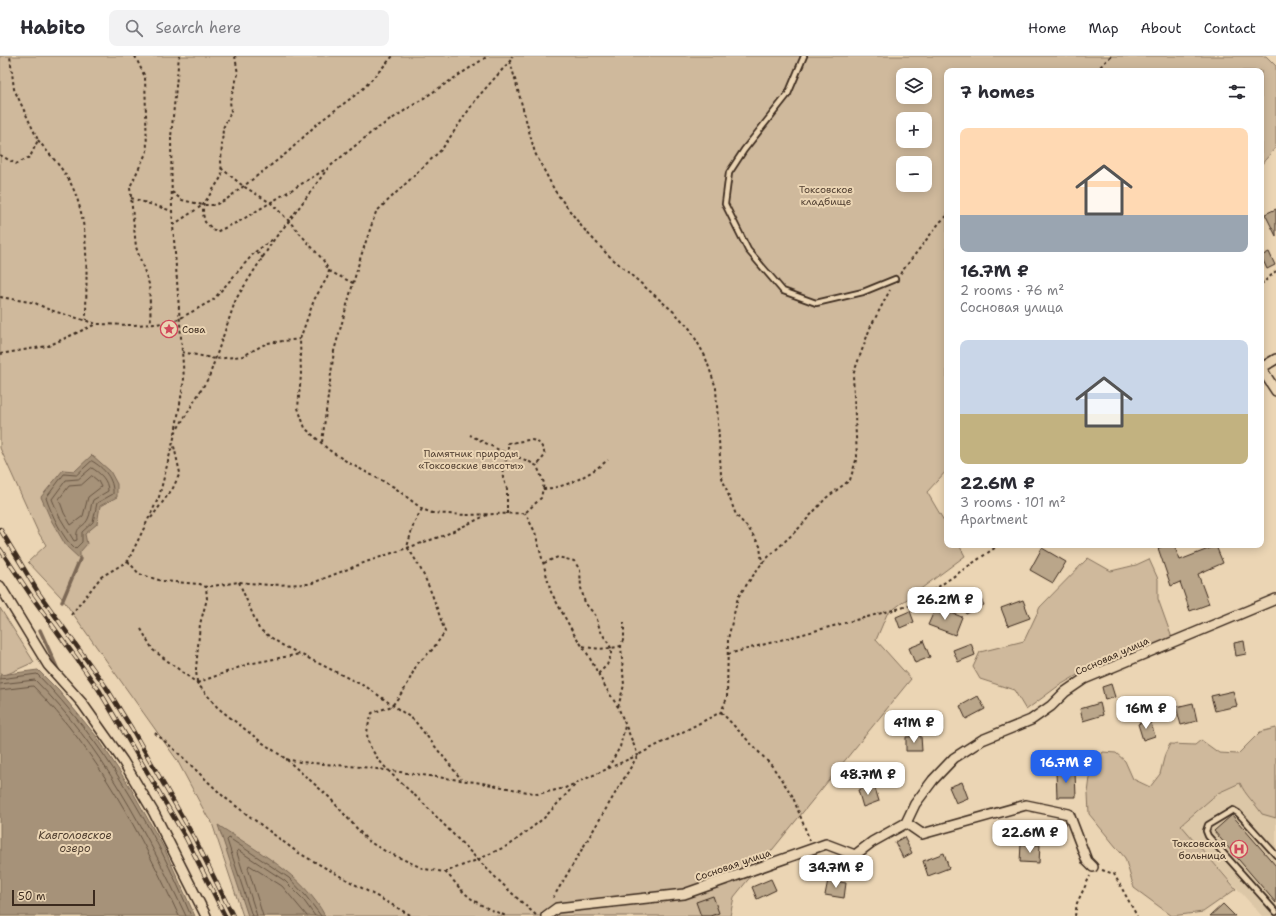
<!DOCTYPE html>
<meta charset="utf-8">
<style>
body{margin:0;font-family:"Shantell Sans",sans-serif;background:#f2f2f3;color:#2b2b33;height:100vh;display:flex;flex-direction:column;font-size:15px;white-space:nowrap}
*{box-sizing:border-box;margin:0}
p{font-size:13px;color:#7c7c81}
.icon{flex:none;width:22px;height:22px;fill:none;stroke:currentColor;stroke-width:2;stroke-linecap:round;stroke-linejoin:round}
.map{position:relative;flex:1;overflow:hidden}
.details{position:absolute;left:944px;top:12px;width:320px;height:480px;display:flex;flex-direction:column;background:#fff;border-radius:8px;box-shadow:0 2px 10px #0003}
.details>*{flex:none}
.tools{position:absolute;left:896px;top:12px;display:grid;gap:8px}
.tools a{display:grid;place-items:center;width:36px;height:36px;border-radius:8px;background:#fff;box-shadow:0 2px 10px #0003;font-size:20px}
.scale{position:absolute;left:12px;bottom:10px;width:83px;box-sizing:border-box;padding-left:4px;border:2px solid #3b2a1e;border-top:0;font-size:11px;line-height:14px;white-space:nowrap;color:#3b2a1e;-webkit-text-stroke:3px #ebd5b4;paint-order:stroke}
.price{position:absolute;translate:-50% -34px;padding:0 9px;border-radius:8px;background:#fff;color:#222;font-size:13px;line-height:26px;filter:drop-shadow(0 1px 2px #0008)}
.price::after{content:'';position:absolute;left:50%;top:24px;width:12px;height:9px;margin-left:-6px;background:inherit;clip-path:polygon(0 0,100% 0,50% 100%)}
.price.current{background:#2563eb;color:#fff}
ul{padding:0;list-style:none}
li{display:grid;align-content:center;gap:8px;height:212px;padding:0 16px}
li span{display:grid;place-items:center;height:124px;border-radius:8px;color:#555}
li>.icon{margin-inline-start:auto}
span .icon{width:72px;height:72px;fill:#fffc;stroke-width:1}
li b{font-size:17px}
h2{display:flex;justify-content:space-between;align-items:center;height:48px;padding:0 16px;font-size:17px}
header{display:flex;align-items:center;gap:24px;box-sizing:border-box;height:56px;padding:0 20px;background:#fff;border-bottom:1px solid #e1e1e2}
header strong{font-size:19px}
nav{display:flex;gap:22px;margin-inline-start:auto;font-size:14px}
.search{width:280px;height:36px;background:#f2f2f3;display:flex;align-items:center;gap:10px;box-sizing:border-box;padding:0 14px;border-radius:8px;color:#7c7c81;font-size:15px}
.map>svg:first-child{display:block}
.built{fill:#dcc7a7}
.green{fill:#cfb99c;stroke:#85725d;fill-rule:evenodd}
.water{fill:#a69279;stroke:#7b6855}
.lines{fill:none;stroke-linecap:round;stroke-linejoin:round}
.shore{stroke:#665442;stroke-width:1}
.stream{stroke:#7b6855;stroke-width:3.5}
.building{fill:#baa68a;stroke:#3b2a1e}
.lane-casing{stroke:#3b2a1e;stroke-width:8}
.street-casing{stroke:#3b2a1e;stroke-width:12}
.path{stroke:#3b2a1e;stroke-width:2;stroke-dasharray:3 3;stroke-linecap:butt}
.lane{stroke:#ebd5b4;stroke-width:4.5}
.street{stroke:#ebd5b4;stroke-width:9}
.rail-casing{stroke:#3b2a1e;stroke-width:4.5}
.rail{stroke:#ebd5b4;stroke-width:3;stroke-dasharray:9;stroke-linecap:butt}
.labels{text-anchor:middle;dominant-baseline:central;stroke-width:4;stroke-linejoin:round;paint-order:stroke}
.park-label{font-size:10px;fill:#513f31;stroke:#ebd5b4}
.poi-label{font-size:10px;fill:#3b2a1e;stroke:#ebd5b4;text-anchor:start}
.street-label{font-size:10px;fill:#3b2a1e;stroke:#ebd5b4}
.water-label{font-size:11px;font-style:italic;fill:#503f30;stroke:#ebd5b4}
</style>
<header>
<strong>Habito</strong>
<div class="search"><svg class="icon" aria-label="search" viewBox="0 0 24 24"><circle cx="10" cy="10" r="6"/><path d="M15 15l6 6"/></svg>Search here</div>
<nav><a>Home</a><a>Map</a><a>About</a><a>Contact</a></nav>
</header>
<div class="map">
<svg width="1276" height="860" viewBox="0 0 1276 860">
<rect width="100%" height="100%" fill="#ebd5b4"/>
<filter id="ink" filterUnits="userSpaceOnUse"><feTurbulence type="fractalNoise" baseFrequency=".025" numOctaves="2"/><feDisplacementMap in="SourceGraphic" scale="8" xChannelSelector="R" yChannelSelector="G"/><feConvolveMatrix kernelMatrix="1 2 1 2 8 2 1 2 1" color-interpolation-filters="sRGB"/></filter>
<g filter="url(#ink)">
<path class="built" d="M1276,712V860H1262L1181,770L1218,737Z"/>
<g class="green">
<path d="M0,0H1266L1276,10V91L1261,109V15H947V414L927,436L947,470V489H959L965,500L887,558L876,584L911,623L734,841L730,860H243L211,764L208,762L177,704L61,541L28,506L46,489L38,476L0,392ZM903,19H925V41H903ZM903,63H925V85H903ZM903,107H925V129H903Z"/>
<path d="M1088,502L1111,515L1136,509L1149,503L1158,523V543L1172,582L1084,615L1057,631L1026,654L1014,634L980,623L973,611L980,596L1024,585L1040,551Z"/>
<path d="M0,552L34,606L1,621L0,620Z"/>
<path d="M1276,672V762L1262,758C1255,747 1245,739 1240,727L1218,737L1181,769L1236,833L1203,856L1172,860L1134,832L1125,802L1089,758L1088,737L1091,714L1103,696L1116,697L1125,705L1133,723L1150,731L1160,718L1165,698L1170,688L1195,689L1201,684L1219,697L1238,698L1260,676Z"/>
</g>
<g class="water">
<path d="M92,399L110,415L117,428V441L100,450L97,468L85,478L87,488L80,496V503L66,490L51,464L41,441L63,414L75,415Z"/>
<path d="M38,614L58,634L97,681L130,731L164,792L195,860H0V619Z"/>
<path d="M218,769C255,794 304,819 325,860H248Z"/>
</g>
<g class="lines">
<g class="shore">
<path d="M92,405C104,412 114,423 113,438L97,447L93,466L82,476V486L75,493C63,483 51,457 46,442L64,418L76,419Z"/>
<path d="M92,412C100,417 108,424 108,435L93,444C90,450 91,458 88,463C83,473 75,469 77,484L74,485L59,460L52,443L66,424L78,423Z"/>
<path d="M92,420L98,425L101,431L88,441L83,460L71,469L64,457L59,443L69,430L81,429Z"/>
<path d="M0,623L37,618C104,686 155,773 191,860"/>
<path d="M0,628L35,624C103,692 145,774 186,860"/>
<path d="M0,634L33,630C98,696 140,777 179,860"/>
<path d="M252,860L227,784L229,782L289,822L305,839L321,860"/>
<path d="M257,860L237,797L238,794L285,825L302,842L315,860"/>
<path d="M263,860L248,812L249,809L282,830L307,860"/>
</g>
<g class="stream">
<path d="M62,546L80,503"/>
<path d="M40,574L59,616"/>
</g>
</g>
<g class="building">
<path d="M1276,153V180L1265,158Z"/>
<path d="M1269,196L1275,209L1267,213L1261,200Z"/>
<path d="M1167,489H1174L1180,504L1216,490L1223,507L1198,518L1209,548L1190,555L1180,526L1171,530L1158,492Z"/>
<path d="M1042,492L1066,506L1053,527L1030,514Z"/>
<path d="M977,535L984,549L966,558L959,545Z"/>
<path d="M1023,544L1030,562L1008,570L1001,552Z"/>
<path d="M936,551L962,561L955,579L928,569Z"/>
<path d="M910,555L914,566L900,572L896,561Z"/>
<path d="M923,584L930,601L915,607L909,592L922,587Z"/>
<path d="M1244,585L1246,598L1236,600L1234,587Z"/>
<path d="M971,587L975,599L958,606L953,594Z"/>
<path d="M1111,628L1115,641L1105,644L1102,631Z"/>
<path d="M1233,635L1237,650L1215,655L1211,640Z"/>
<path d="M978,640L985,653L966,663L960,650Z"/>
<path d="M1100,647L1103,659L1083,665L1080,653Z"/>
<path d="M1193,647L1197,665L1181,669L1176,651Z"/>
<path d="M1150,664L1155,680L1143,684L1138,668Z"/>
<path d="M921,680L922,695H906V681Z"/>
<path d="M1056,716H1075L1076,741H1057Z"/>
<path d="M962,726L968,742L956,747L949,731Z"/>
<path d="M874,729L879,745L863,751L858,734Z"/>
<path d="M1232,759L1276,810V847L1214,775Z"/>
<path d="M904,781L912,797L903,802L895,786Z"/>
<path d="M1021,788L1040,789L1039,807L1020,806Z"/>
<path d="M944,797L949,812L928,820L923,805Z"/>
<path d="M771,823L776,834L757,843L752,831Z"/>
<path d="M828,824L846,827L844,842L825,839Z"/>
<path d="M713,840L719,857L710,860H701L696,846Z"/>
<path d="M1223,848L1235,860H1210Z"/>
</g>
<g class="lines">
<defs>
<g id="lane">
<path d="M804,0L788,38L744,94L729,117L725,148L748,194L783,235L816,247L863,236L895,223"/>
<path d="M1276,799L1238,757L1233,754L1208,769L1206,775L1208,780L1276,856"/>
</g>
<g id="street">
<path d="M1261,312L1276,335"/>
<path d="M1261,312L1276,303"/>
<path d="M0,530L48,609L82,647L123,705L154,757L206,860"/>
<path d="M906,767L922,778L1026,749L1069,758L1087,805L1093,811"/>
<path d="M546,860L557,852L684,838L826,788L855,799L872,786L906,767L915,748L933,724L954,702L982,684L1031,664L1051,650L1065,636L1084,623L1276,543"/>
</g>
</defs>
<use href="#lane" class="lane-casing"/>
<use href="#street" class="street-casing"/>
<g class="path">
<path d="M135,0L145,21L147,95L130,131L136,191L149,228L151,268"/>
<path d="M235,0L238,18L230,44L231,56L223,72L221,105L222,120L203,149V158L205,166L216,176L240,165L326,113"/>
<path d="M510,5L535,97L555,135L582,171L607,198L675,257L690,273L705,300L716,332L721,419L736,459L749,473L760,490L762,507"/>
<path d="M1096,15L1111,0"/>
<path d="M38,84C48,97 62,111 70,126C91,165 86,221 86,264"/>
<path d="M0,99L16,108L30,101L38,84L14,33L10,0"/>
<path d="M221,112L243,130L271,147L289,165L323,204L329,215L327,222L314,244L300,283L301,319L298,352L305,372L329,394L349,407L394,431L422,453L432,457L466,459L525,457L541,442L544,427L537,410L528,405L499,394L470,379"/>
<path d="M172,136L182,144L203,149H215L227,143L288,96L318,67L362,34L393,0"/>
<path d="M131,142L172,155"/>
<path d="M173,169L203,149"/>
<path d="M255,196L273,183"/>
<path d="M329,215L353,227"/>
<path d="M900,218L940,166L947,160"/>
<path d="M1261,225L1263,227L1276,215"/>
<path d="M0,241L35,247L50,254L97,268L132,269L157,268L179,263L213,244L255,196L259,198L263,202"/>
<path d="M182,296L216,303L243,300L267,287L300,283"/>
<path d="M0,298L48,290L96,268"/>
<path d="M175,377L209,321L236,243L275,182L289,165L328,112L372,76L488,0"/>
<path d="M322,386L334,295L360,203L376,156L442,93L477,42L510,5L512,0"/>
<path d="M543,433C569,431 587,420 608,404"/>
<path d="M422,453L414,467L407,491C426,517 435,546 445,576L432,594L417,608L406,631L392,650L372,657C368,670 364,679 371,692C384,715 406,730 424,748C461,786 497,825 537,860"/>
<path d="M507,458V433L502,418L508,397V387C526,386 539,376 545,399L537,410"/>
<path d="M151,462L173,432L180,417L173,386"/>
<path d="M128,505L139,518L162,525L200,528L206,531L239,526L269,529L310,528L366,506L445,479L487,459"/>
<path d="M544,507L558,501L574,505L580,514L581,532L585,547L596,560L600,574L611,592V599L607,609L598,618"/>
<path d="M239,526L259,573L282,589L368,632L414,664L461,723"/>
<path d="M71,559L101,521L128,505L159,441L175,378L184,323L172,155L171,81L179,0"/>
<path d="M141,573L153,594L197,627L218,652L260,685L286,703L329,741L368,785L385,795L424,813L445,816L477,804L511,788L544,762L575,729"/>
<path d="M583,590C597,594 608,593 621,590"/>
<path d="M728,598L912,549L999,489"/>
<path d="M197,626L196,613L200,568L207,543L206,531"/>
<path d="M197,627L248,608L300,598"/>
<path d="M618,651L624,629L621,590L624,581V566"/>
<path d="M721,656L772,710L792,739L810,785"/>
<path d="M155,677L175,694L224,741L297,796L412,860"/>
<path d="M286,703L300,706L362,711L482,727L538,738L565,732L638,699L618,651L606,632L587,597L574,578L551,536L535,476L525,457"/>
<path d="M608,712L620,691L625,670"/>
<path d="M1102,814L1114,818L1137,860"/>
<path d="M445,816C453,823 460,834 467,839C478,849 492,854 506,860"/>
<path d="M553,842L638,699L721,656L727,642L728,583L738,541L762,507L799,472L826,442L850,424L857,401L853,319L870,272L890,234"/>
<path d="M1075,860L1077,847L1090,820"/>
</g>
<use href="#lane" class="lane"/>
<use href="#street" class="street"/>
<defs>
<g id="rail">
<path d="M0,473L38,536L106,631L132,673L195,783L233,860"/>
<path d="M0,493L32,541L99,634L186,782L225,860"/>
</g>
</defs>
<use href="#rail" class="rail-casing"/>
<use href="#rail" class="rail"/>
</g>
</g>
<defs>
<symbol id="sight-ring" viewBox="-11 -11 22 22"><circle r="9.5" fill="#ebd5b4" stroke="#d1495b" stroke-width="1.5"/><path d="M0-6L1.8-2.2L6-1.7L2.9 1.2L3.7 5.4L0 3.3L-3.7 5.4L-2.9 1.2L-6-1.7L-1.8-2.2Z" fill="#d1495b"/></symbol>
<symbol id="hospital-ring" viewBox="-11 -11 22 22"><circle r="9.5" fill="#ebd5b4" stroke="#d1495b" stroke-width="1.5"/><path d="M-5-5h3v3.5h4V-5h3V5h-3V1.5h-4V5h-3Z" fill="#d1495b"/></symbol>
</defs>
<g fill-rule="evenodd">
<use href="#sight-ring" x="159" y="263" width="20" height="20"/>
<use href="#hospital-ring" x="1229" y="783" width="20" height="20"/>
</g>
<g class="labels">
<g class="park-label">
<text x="826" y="133">Токсовское<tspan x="826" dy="12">кладбище</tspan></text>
<text x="471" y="397">Памятник природы<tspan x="471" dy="12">«Токсовские высоты»</tspan></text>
</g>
<g class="poi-label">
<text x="182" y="273">Сова</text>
<text x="1226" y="787" text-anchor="end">Токсовская<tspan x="1226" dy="12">больница</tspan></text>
</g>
<g class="street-label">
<text transform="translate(1112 600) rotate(-24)">Сосновая улица</text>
<text transform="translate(733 809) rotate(-19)">Сосновая улица</text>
</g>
<g class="water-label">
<text x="75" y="779">Кавголовское<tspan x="75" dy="13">озеро</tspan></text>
</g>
</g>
</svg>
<div class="tools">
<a><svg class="icon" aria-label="layers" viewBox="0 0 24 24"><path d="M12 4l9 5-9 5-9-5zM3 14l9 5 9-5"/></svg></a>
<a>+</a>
<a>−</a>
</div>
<div class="scale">50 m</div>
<b class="price" style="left:945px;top:565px">26.2M ₽</b>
<b class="price" style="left:1146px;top:674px">16M ₽</b>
<b class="price" style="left:914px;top:688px">41M ₽</b>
<b class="price current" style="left:1066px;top:728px">16.7M ₽</b>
<b class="price" style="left:868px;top:740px">48.7M ₽</b>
<b class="price" style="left:1030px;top:798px">22.6M ₽</b>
<b class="price" style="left:836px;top:833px">34.7M ₽</b>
<section class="details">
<h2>7 homes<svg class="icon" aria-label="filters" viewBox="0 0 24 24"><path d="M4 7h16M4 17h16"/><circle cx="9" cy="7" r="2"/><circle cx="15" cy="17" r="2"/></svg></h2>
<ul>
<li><span style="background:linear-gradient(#ffd9b3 70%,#9aa5b1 0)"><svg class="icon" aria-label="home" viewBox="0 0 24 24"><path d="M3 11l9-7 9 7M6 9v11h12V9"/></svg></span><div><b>16.7M ₽</b><p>2 rooms · 76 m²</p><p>Сосновая улица</p></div></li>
<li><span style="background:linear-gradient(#c9d6e8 60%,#c2b280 0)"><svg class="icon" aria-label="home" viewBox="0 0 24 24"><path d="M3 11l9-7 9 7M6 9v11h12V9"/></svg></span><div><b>22.6M ₽</b><p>3 rooms · 101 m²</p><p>Apartment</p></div></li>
</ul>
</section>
</div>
